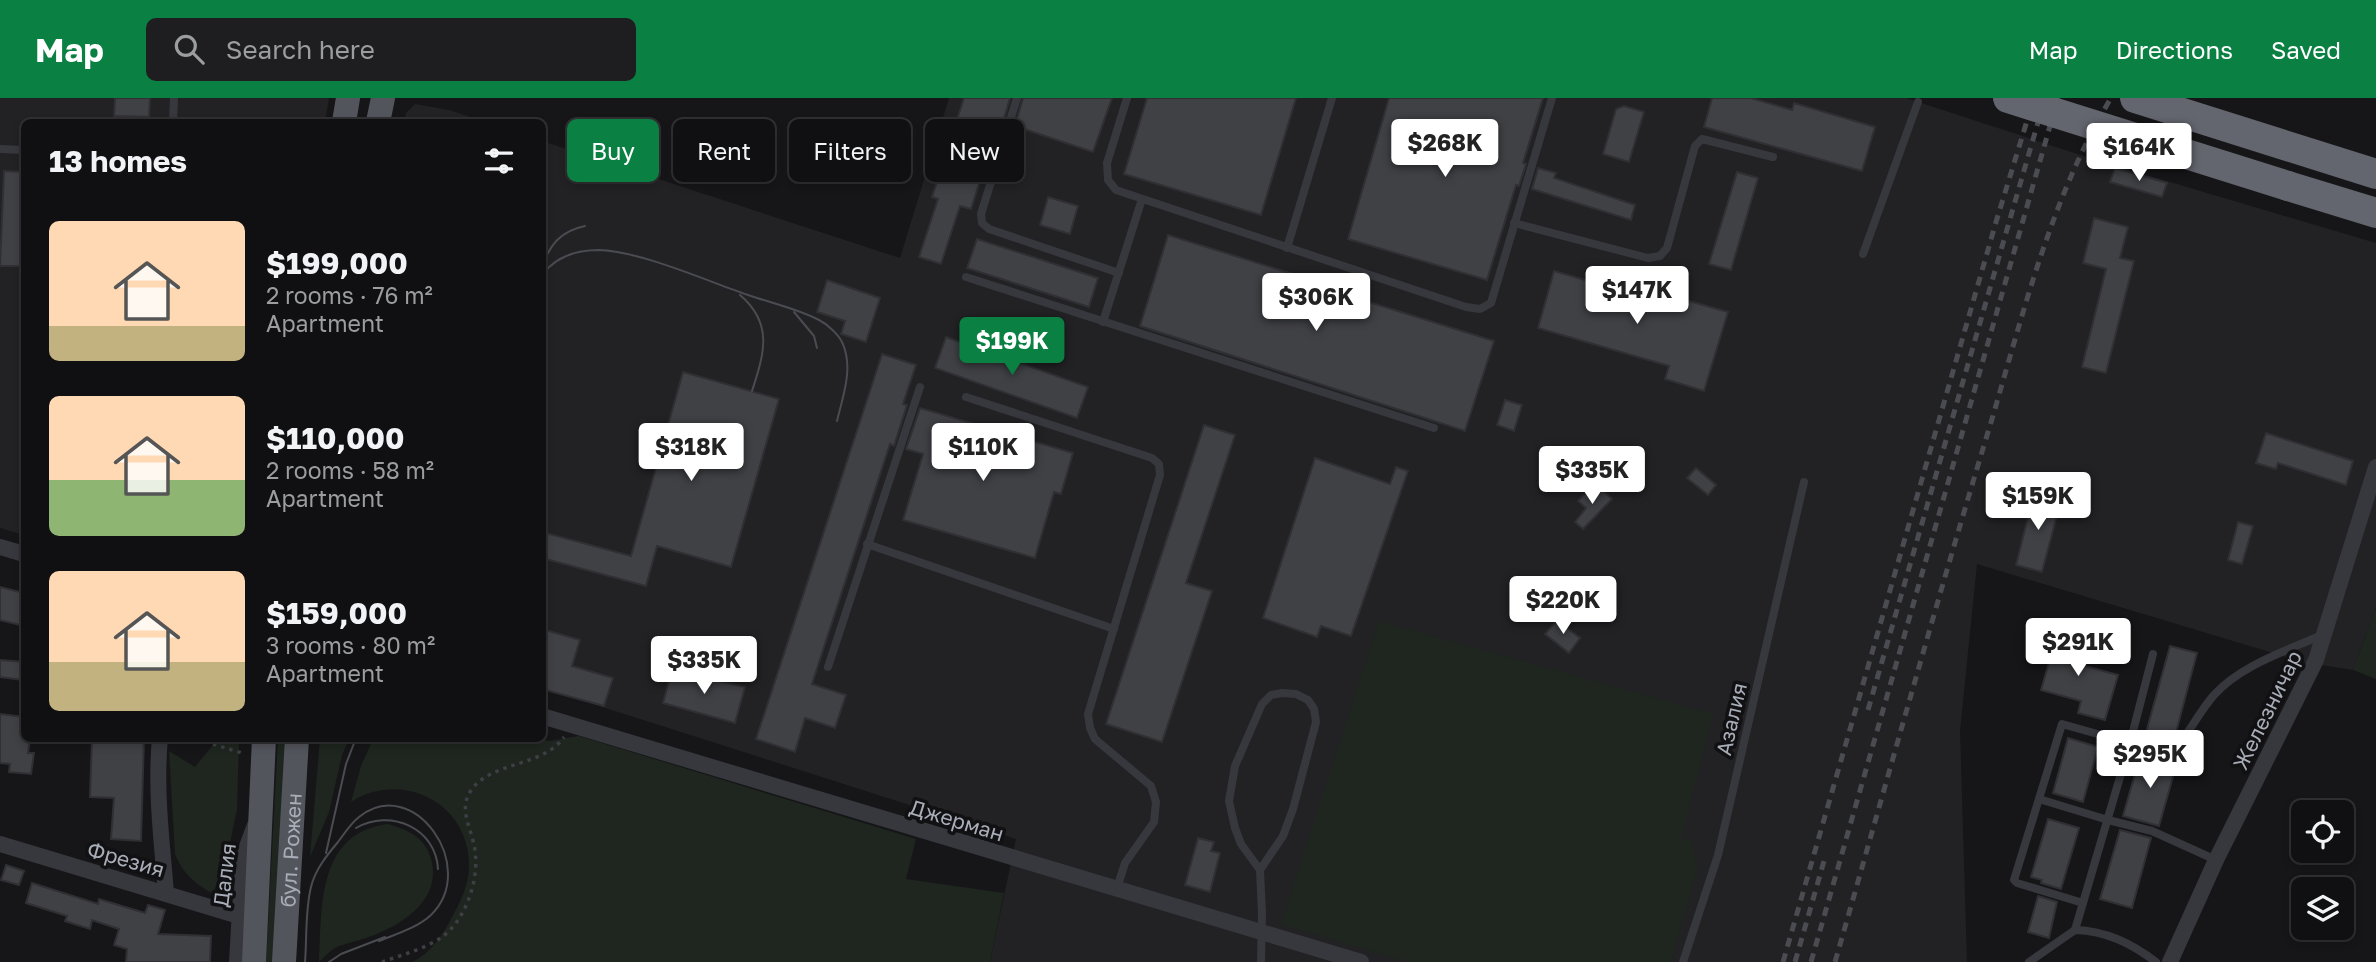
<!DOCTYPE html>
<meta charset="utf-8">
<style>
body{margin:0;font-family:"Golos Text",sans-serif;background:#1e1e20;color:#f1f3f6;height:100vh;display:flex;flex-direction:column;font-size:26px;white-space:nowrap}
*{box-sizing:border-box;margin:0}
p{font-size:23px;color:#9c9d9f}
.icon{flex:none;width:38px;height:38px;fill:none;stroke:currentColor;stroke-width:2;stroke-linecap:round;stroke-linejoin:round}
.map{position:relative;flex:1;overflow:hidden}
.sheet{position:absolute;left:21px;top:21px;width:525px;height:623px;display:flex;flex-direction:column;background:#101012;border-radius:10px;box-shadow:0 4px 10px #0003,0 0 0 2px #303032}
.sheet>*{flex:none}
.banner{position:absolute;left:567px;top:21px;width:665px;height:63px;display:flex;gap:14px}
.tools{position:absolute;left:2291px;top:702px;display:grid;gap:14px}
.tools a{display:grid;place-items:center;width:63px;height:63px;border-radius:10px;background:#101012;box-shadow:0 4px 10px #0003,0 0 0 2px #303032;font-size:35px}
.price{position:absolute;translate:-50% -60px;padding:0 16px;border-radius:7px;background:#fff;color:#222;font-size:23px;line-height:46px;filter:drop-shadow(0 2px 4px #0008)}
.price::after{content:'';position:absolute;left:50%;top:42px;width:21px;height:16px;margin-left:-10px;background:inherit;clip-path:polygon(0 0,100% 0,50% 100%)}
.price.active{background:#0b8043;color:#fff}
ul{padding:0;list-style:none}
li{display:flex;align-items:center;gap:21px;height:175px;padding:0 28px}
li span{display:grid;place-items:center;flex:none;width:196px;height:140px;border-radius:10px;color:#555}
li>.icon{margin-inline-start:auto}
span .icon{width:84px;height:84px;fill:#fffc;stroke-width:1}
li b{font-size:30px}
h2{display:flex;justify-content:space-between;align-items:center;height:84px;padding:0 28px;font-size:30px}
.chip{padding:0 24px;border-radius:10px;background:#101012;box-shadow:0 4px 10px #0003,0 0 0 2px #303032;font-size:24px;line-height:63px}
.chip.active{background:#0b8043;color:#fff}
header{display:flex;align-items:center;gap:42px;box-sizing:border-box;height:98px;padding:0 35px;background:#0b8043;color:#fff}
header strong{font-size:33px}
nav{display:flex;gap:38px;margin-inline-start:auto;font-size:24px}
.search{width:490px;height:63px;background:#1e1e20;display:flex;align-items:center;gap:18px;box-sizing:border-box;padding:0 24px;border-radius:10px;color:#9c9d9f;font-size:26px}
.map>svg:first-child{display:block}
.built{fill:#222225}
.green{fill:#1e261f}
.building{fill:#404145;stroke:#303034;stroke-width:2}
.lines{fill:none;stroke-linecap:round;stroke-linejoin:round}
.path{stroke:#3d3f44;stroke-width:3.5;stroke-dasharray:3.5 5;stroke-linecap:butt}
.lane{stroke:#37383d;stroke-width:8}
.street{stroke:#37383d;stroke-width:16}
.primary{stroke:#53555c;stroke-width:24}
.highway{stroke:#63666e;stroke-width:30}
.tram{stroke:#4a4c52;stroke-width:2}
.rail{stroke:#4a4c52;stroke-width:5;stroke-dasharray:9 7;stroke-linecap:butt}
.highway-bridge{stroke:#63666e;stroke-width:30}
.labels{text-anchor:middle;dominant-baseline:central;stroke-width:7;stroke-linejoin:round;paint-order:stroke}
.street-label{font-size:21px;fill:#a8adb8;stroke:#111113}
</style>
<header>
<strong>Map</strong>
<div class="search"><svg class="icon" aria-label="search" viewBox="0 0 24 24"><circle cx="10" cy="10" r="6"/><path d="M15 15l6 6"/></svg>Search here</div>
<nav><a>Map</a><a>Directions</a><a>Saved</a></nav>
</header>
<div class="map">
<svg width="2376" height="864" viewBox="0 0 2376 864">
<rect width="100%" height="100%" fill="#161618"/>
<g class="built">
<path d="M0,0H329L325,24H24V437L0,430Z"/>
<path d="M949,0H1906L2099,63L2376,145V510L2353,572L2303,564L1977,466L1960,633L1967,864H990L1016,741L543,590L542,43L900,160Z"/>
<path d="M415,6L449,12L486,24H404L406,15Z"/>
</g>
<g class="green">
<path d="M2376,510V581L2353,572Z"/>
<path d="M1379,523L1713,616L1681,741L1692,742L1697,773L1671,864H1407L1281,826Z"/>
<path d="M579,638L916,741L906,781L1004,795L990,864H412C430,856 442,838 451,821C460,805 468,789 469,770C471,706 403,671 351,704L361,668L373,641L539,640L549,643Z"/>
<path d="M218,641H239L237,711L230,745L213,796C195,785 183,776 175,756L169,653L195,669Z"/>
<path d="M278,641H286L274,864H266Z"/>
<path d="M320,641H349L342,657L329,714L310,759Z"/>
<path d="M388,726C408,732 425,739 431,761C443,803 399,829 366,840C356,844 344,845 335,850C329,853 324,860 319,864C322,808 317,735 388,726Z"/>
</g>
<g class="building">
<path d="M115,0H150L149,19L114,18Z"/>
<path d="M964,0H1010L1003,24L999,23L971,111L960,108L941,166L919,159L938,101L932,99Z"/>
<path d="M1023,0H1112L1093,54L1015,28Z"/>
<path d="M1147,0H1296L1261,117L1124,76Z"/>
<path d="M1389,0H1543L1523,65L1526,66L1519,88L1516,87L1487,182L1348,141Z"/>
<path d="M1712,0H1751L1792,12L1794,5L1875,29L1862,73L1704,29Z"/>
<path d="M1624,8L1644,14L1629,64L1603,56L1616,11Z"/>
<path d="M1538,70L1556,75L1554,80L1635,107L1631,122L1532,91Z"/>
<path d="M2115,70L2167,85L2162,99L2110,84Z"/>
<path d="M4,73L24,74V168H0Z"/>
<path d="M1737,74L1758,80L1731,172L1709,166Z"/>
<path d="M1048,99L1078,108L1070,136L1040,127Z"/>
<path d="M2094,120L2128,129L2120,160L2134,163L2106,275L2082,269L2106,171L2083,165Z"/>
<path d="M1168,137L1357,196L1356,200L1494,243L1465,333L1140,228Z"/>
<path d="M977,141L1098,180L1089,209L967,170Z"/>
<path d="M1554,173L1686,211L1689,203L1728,214L1704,293L1665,281L1669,268L1538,230Z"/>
<path d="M827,182L880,200L866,244L841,236L845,223L817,214Z"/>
<path d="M946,239L1088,289L1077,320L935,270Z"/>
<path d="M882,256L916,267L903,306L907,307L894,348L890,346L812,586L846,597L835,630L805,620L795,654L756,641Z"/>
<path d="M683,274L779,301L731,469L657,448L646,488L542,460V434L631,458Z"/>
<path d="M1505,302L1522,307L1514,333L1497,327Z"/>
<path d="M920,310L1073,355L1061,396L1054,394L1035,460L903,422L923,356L906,351Z"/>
<path d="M1204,327L1235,337L1186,485L1212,493L1162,644L1106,626Z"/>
<path d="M2266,335L2353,363L2346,387L2278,365L2276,371L2256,365Z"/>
<path d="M1315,360L1390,386L1396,369L1408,373L1351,538L1321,528L1317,539L1263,520Z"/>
<path d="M1696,370L1716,387L1708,397L1687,380Z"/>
<path d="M1591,388L1599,395L1602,391L1612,401L1583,431L1575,424L1586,410L1578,403Z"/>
<path d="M2034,395L2061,402L2042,474L2016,467Z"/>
<path d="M2238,424L2253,428L2242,466L2228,462Z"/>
<path d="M0,489L24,495V528L0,522Z"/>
<path d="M1557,522L1580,540L1569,555L1545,536Z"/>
<path d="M2060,527L2079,532L2070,564L2118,577L2105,622L2078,615L2081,603L2041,592Z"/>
<path d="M542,531L580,542L572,568L613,580L604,608L542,591Z"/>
<path d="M2170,548L2197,555L2174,642L2165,648L2144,642Z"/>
<path d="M0,562L24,564V582L0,579Z"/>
<path d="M672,572L745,589L735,625L663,605Z"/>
<path d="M0,616L24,619V640H30L28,655H34L31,676L9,674L10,666L0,665Z"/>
<path d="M92,640H144L141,743L111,741L114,700L90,699Z"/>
<path d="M2068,640L2098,649L2083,704L2053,695Z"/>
<path d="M2141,655L2168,661L2167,666L2176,668L2159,728L2123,718Z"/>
<path d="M2048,721L2079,730L2061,791L2041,785L2042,782L2031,779Z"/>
<path d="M2120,732L2151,740L2132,810L2100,801Z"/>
<path d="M1198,740L1214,744L1211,753L1220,755L1210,794L1185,787Z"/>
<path d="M6,767L24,773L19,787L1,782Z"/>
<path d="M32,785L98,806L99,801L145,815L148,807L165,812L158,836L211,838L210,864H126L127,851L114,847L119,831L92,822L90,831L65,823L67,818L26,805Z"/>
<path d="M2038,798L2057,804L2049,840L2028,834Z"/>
</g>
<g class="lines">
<g class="path">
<path d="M213,646L242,655"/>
<path d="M382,864C401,857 425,851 442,839C467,821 481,777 474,747C470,727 458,710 472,691C493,663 543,669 564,639"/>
</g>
<g class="lane">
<path d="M1017,0L981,116L982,125L989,131L1119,175"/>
<path d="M1127,0L1107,65L1108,82L1116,92L1466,209L1480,211L1491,205L1552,0"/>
<path d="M173,24L174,0"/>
<path d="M0,51L24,52"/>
<path d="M1514,125L1648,160L1660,158L1667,150L1695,48L1702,41L1773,59"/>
<path d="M1287,150L1332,0"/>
<path d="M1863,156L1918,4"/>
<path d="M966,179L1434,330"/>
<path d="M1103,224L1142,101"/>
<path d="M966,299L1152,360L1159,366L1160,377L1088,616L1090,630L1095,641L1151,688L1156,704L1154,724L1125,765L1117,790"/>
<path d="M867,446L1114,531"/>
<path d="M828,569L920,289"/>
<path d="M2039,701L2108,722L2152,733L2216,762"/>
<path d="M1260,772L1283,738L1293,711L1316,624L1314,611L1308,602L1296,596L1282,595L1271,597L1262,606L1235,668L1229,703L1235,730L1241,746L1260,772L1262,815L1261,864"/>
<path d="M2083,805L2017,785L2014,782L2062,626L2165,655L2172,654C2189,637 2198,615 2214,597C2241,567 2286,553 2322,537"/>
<path d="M2075,832L2130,645L2153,556"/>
<path d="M1683,864L1718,757L1804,384"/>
<path d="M2029,864L2075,832C2106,833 2131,845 2156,864"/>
</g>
<g class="street">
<path d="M0,449L24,456"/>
<path d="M542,618L1361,864"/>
<path d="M160,640C155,692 162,744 166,795"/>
<path d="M0,746L239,818"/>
<path d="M237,864L243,759L255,727"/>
<path d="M2170,864L2216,762L2316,562L2376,369"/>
</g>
<g class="primary">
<path d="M344,24L348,0"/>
<path d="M378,24L383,0"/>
<path d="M254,864L264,640"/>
<path id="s1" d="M284,864L297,640"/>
</g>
<g class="highway">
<path d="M2135,0L2376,76"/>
<path d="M2288,88L2376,115"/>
</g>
<g class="tram">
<path d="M542,169C550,146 561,133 585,128"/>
<path d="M542,177C556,158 577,152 599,152C640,153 707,183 748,197C771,205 798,211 819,222C827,226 838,236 842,244C854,269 843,298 837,323"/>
<path d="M740,197C774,226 764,256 752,293"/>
<path d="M794,214L814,238L817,250"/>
<path d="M356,730C390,710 436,730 438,771"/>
<path d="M326,755L346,666L356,640"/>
<path d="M305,864C307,840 305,813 311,789C315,772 327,757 338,744C345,735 350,726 359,719C413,675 480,769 431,817C417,830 396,836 379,843"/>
<path d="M329,864L341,856L385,839"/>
</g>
<g class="rail">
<path d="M1868,612L2045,0"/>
<path d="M1783,864L1996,124L2034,0"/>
<path d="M1795,864L1824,763"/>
<path d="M1811,864L2058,0"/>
<path d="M1835,864C1887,683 1937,501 1992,321C2024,212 2052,98 2111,0"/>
</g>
<path class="highway-bridge" d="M2008,0L2288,88"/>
</g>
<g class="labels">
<g class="street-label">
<text transform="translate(2267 612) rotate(-64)">Железничар</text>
<text transform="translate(1731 621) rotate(-77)">Азалия</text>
<text transform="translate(957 722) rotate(17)">Джерман</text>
<text stroke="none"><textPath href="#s1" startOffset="112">бул. Рожен</textPath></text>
<text transform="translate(126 761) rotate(16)">Фрезия</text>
<text transform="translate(224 777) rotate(-83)">Далия</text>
</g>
</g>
</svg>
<div class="tools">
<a><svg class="icon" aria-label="locate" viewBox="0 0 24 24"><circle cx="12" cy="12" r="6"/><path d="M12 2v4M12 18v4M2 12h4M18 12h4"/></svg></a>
<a><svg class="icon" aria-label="layers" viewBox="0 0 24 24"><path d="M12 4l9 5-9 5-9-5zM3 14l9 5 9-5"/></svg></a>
</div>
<b class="price" style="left:1445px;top:81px">$268K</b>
<b class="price" style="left:2139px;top:85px">$164K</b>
<b class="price" style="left:1637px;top:228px">$147K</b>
<b class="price" style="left:1316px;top:235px">$306K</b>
<b class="price active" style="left:1012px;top:279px">$199K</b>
<b class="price" style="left:691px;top:385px">$318K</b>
<b class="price" style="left:983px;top:385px">$110K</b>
<b class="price" style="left:1592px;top:408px">$335K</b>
<b class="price" style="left:2038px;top:434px">$159K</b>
<b class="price" style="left:1563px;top:538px">$220K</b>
<b class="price" style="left:2078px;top:580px">$291K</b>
<b class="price" style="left:704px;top:598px">$335K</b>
<b class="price" style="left:2150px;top:692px">$295K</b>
<div class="banner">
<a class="chip active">Buy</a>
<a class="chip">Rent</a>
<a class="chip">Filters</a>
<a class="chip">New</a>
</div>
<section class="sheet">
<h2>13 homes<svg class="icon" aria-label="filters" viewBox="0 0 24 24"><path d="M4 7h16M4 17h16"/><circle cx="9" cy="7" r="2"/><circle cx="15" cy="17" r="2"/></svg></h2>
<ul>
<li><span style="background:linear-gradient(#ffd9b3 75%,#c2b280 0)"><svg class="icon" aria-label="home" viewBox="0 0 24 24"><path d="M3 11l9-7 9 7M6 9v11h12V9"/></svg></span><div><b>$199,000</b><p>2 rooms · 76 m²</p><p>Apartment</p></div></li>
<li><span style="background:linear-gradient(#ffd9b3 60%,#8fb573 0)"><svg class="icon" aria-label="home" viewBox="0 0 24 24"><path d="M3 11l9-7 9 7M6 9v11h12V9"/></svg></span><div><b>$110,000</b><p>2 rooms · 58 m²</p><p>Apartment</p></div></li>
<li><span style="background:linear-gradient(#ffd9b3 65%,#c2b280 0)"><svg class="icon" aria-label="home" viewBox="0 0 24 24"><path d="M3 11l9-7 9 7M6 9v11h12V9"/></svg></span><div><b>$159,000</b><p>3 rooms · 80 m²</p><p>Apartment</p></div></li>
</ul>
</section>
</div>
